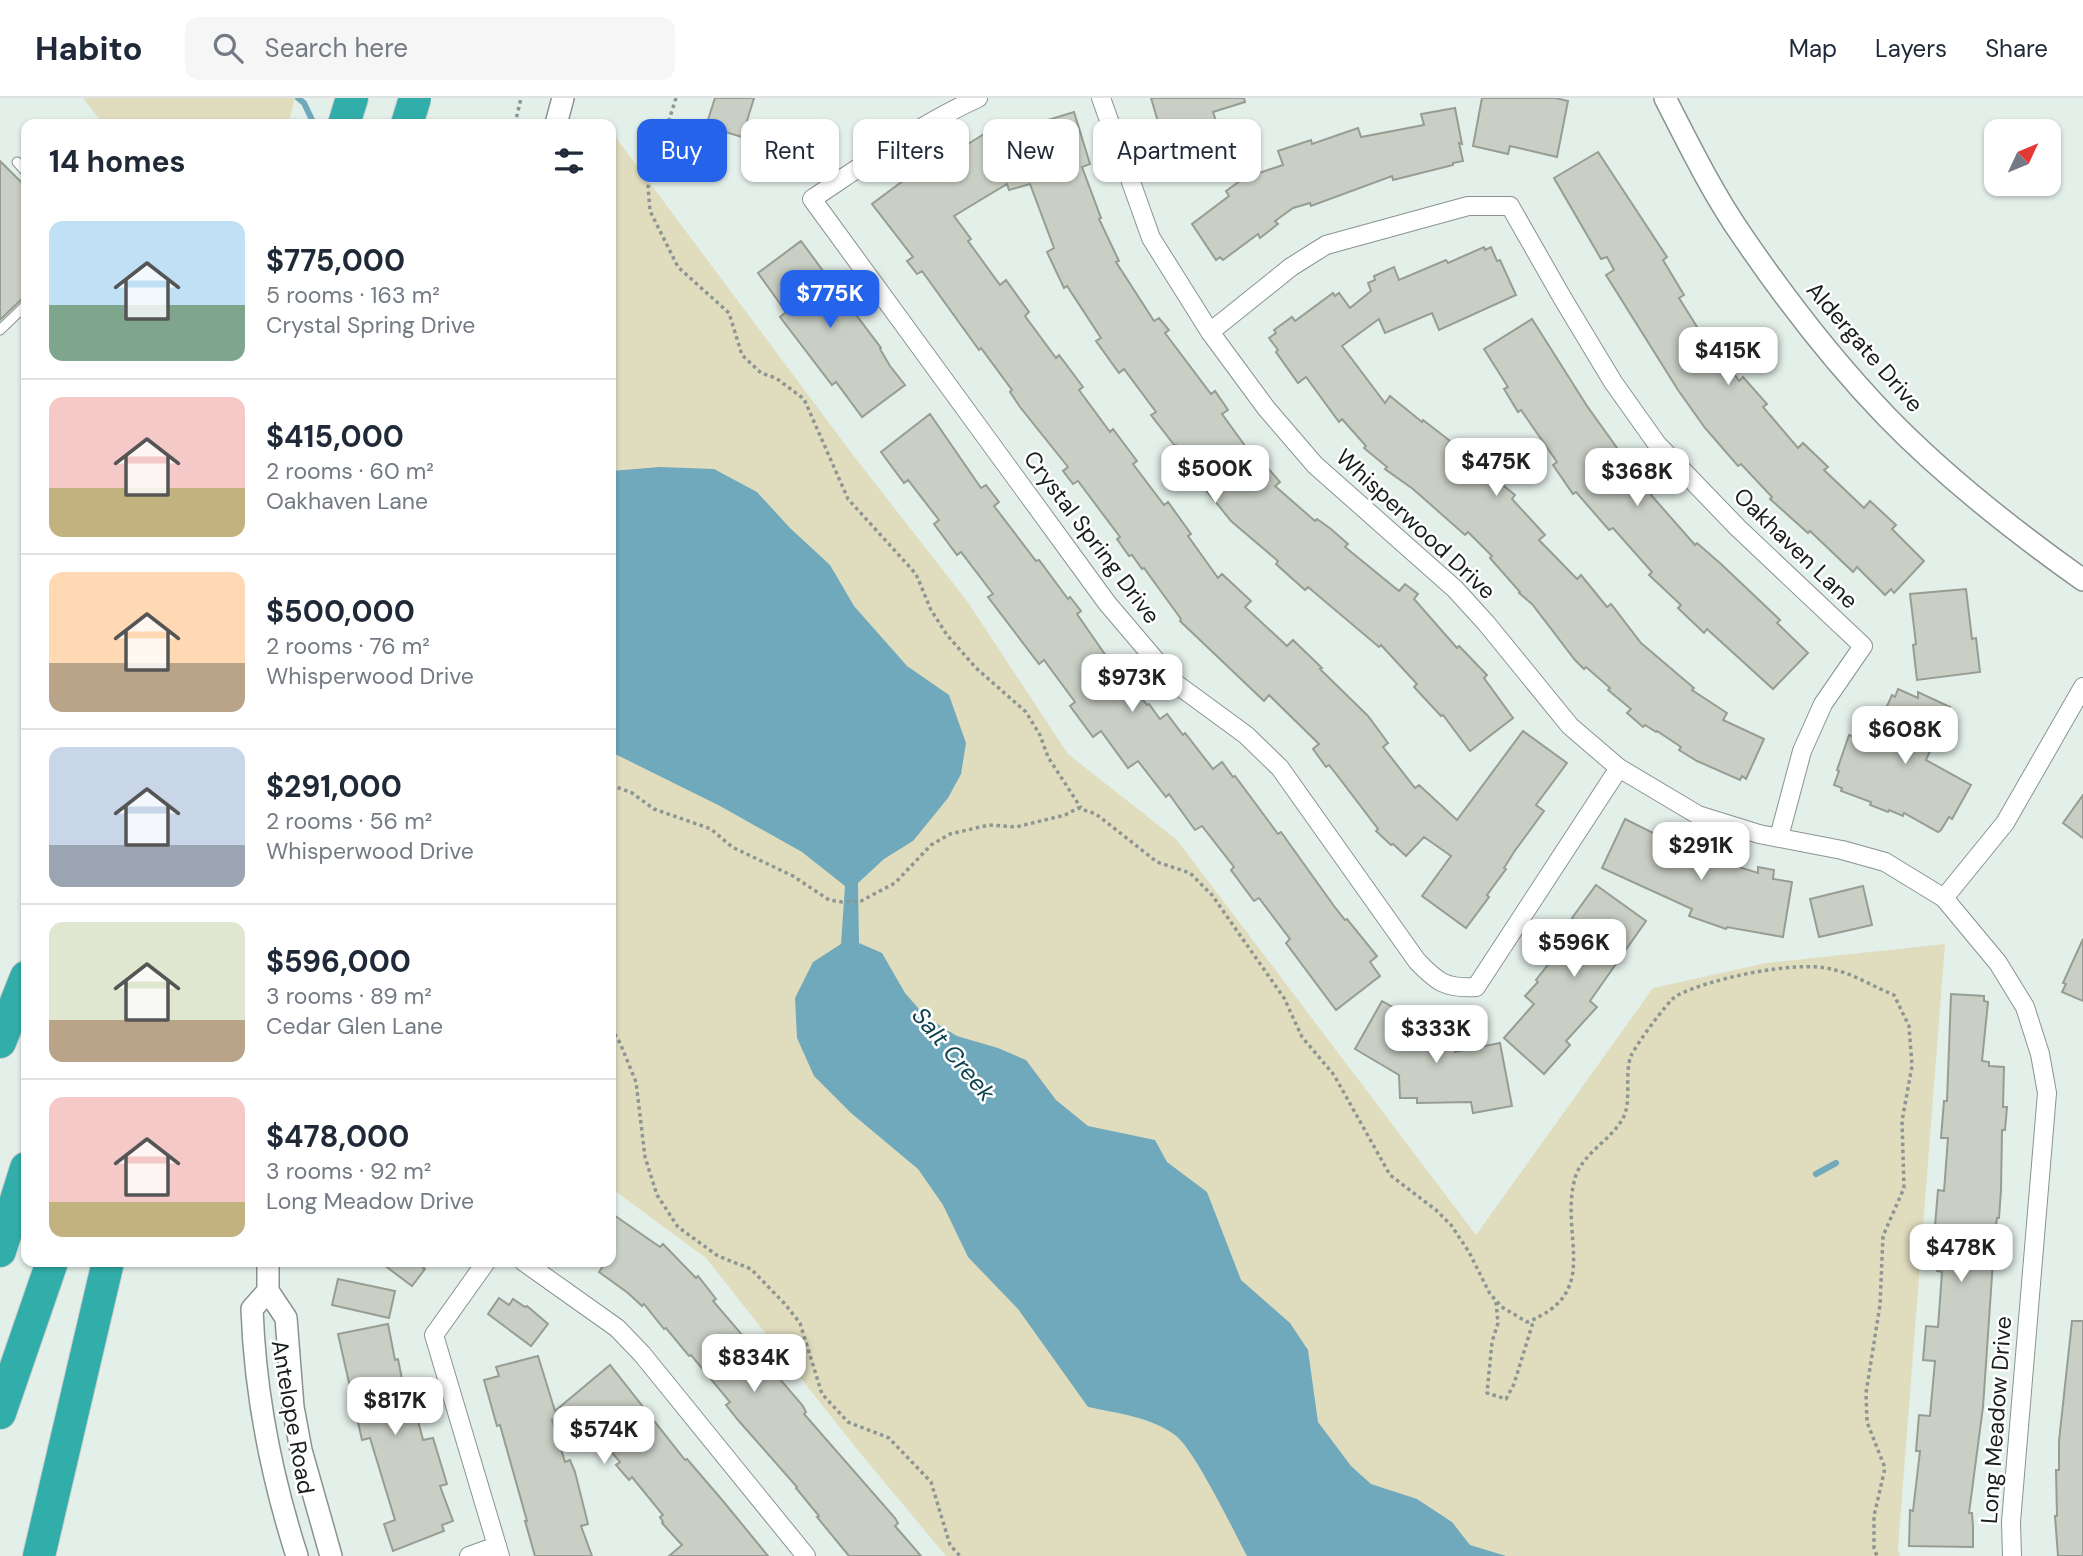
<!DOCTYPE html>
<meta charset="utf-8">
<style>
body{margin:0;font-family:"DM Sans",sans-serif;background:#f6f6f7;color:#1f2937;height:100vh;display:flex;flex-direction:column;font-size:26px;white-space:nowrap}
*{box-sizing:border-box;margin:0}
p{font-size:23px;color:#747a83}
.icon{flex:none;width:38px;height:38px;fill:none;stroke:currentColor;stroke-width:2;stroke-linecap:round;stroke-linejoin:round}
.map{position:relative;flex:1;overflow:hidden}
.details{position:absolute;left:21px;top:21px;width:595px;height:1148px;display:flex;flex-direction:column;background:#fff;border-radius:14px;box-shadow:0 2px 5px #0004}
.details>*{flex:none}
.top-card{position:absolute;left:637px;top:21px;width:665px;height:63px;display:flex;gap:14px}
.needle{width:46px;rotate:46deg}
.buttons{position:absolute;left:1984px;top:21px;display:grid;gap:14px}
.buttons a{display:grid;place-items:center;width:77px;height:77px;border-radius:14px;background:#fff;box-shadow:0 2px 5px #0004;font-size:35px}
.price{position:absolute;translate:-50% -60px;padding:0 16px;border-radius:14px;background:#fff;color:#222;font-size:23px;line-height:46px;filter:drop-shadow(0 2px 4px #0008)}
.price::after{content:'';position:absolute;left:50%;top:42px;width:21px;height:16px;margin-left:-10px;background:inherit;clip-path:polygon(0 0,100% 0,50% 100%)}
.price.active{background:#2563eb;color:#fff}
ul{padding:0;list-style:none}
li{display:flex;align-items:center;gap:21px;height:175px;padding:0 28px}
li+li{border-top:2px solid #e0e1e3}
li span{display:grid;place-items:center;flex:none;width:196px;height:140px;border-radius:14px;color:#555}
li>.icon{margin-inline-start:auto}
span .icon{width:84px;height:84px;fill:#fffc;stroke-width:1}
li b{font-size:30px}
h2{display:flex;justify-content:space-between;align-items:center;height:84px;padding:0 28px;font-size:30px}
.tag{padding:0 24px;border-radius:14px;background:#fff;box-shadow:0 2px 5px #0004;font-size:24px;line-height:63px}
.tag.active{background:#2563eb;color:#fff}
header{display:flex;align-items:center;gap:42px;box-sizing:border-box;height:98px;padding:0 35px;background:#fff;border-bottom:2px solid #e0e1e3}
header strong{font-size:33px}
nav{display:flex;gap:38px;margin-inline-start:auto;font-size:24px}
.search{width:490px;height:63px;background:#f6f6f7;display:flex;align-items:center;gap:18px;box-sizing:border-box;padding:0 24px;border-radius:14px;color:#747a83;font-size:26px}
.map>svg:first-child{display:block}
.green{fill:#e0ddbf}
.water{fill:#70a9bc}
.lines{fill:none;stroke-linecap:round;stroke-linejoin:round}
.stream{stroke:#70a9bc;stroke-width:6}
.building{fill:#c9cfc5;stroke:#979d93;stroke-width:2}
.service-casing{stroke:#8a948f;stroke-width:11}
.minor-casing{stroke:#8a948f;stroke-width:20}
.tertiary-casing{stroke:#8a948f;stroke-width:24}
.motorway-casing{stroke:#cccdcd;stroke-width:34}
.path{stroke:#8d9692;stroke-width:3.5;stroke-dasharray:3.5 3.5;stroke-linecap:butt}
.service{stroke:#fff;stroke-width:9}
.minor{stroke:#fff;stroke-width:18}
.tertiary{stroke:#fff;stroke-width:21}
.motorway{stroke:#32aeaa;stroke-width:32}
.motorway-bridge-casing{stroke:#cccdcd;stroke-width:34;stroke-linecap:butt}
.motorway-bridge{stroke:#32aeaa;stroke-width:32}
.labels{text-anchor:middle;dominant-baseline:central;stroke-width:5;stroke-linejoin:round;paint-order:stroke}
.street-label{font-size:23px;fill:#191d1b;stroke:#fff}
.water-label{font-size:24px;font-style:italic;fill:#0e4250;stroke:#fff}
</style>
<header>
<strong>Habito</strong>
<div class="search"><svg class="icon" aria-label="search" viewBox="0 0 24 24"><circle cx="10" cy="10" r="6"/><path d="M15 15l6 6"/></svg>Search here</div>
<nav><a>Map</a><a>Layers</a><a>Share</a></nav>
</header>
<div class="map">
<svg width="2083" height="1458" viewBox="0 0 2083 1458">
<rect width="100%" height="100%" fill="#e3efe9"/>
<g class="green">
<path d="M83,0H295L288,26H103Z"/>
<path d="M611,33L853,357L967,503L1068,656L1177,742L1476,1137L1653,890L1766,865L1945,846L1898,1450L1900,1458H946L856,1350L706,1160L611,1090Z"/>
</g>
<path class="water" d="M660,369L714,371L757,394L790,430L830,467L854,508L907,568L949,597L966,645L961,676L948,700L913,743L884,761L858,785L859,845L882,855L905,895L926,919L957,938L998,950L1026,962L1056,1002L1088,1028L1155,1042L1167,1064L1207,1094L1241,1182L1290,1225L1308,1252L1318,1324L1351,1368L1371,1386L1417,1401L1452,1424L1470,1447L1506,1458H1247C1233,1432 1195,1352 1175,1337C1151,1319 1116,1315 1088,1309L1018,1211L968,1159L943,1107L918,1071L851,1015L814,978L797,940L795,900L813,864L841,846L845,788L802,754L720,708L611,654V373Z"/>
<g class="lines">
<g class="stream">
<path d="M298,0L304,5L314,26"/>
<path d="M1816,1076L1836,1065"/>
</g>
</g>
<g class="building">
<path d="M715,0H754L742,39L706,28Z"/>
<path d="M1151,0H1244L1245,4L1213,14L1227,56L1173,74Z"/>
<path d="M1482,0H1555L1568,3L1557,59L1510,48L1508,56L1473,48Z"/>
<path d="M1455,10L1462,46L1459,45L1463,63L1453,65V67L1393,82L1392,78L1311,108L1310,105L1293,110L1275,123L1278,126L1260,140L1258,136L1223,162L1220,159L1216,162L1192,126L1229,98L1226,93L1254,73L1256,76L1283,67L1278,53L1311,42L1312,46L1358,30L1361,39L1424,27L1421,16Z"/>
<path d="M1074,14L1090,66L1082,69L1101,120L1099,121L1119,163L1116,164L1154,223L1159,220L1169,232L1165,235L1211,296L1215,293L1228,312L1222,316L1251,356L1254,354L1280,384L1275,388L1315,423L1317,421L1331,431L1348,446L1345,449L1399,493L1405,486L1418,496L1414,501L1457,550L1459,548L1487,577L1484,580L1513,620L1470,653L1443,617L1441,618L1414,589L1417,586L1381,547L1379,549L1308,489L1305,492L1276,466L1278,463L1231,423L1206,392L1208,390L1176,347L1175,348L1151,317L1156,314L1124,271L1119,275L1096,243L1101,240L1067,188L1064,190L1047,154L1054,150L1030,86L1009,92L1007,86L954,118L971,141L968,143L1000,187L1006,182L1029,214L1025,218L1056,260L1059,257L1083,289L1079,292L1110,334L1113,331L1137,363L1133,366L1164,407L1168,404L1191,436L1188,438L1218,480L1222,476L1251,503L1245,509L1287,548L1293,542L1322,570L1320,571L1368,618L1388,645L1383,649L1415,690L1419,687L1457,722L1523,633L1567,665L1536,707L1544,713L1514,754L1504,770L1506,771L1487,797L1489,799L1466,830L1422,798L1451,758L1424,739L1406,758L1393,746L1391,747L1376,733L1378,731L1340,681L1329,667L1326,669L1313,651L1319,646L1269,597L1264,603L1180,523L1181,521L1144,470L1142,471L1132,457L1129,458L1117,441L1120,439L1078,383L1073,386L1063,373L1068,369L1020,309L1010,294L1012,292L981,250L979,252L922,173L917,176L907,163L913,159L872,106L916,73L919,76L989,33L988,31L1010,25L1012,33Z"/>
<path d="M1598,54L1667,159L1663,162L1684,197L1679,200L1709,248L1714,245L1739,283L1743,279L1767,306L1763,309L1798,350L1803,345L1828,369L1824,372L1864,410L1870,403L1896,427L1892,431L1924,463L1894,495L1891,491L1885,497L1857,469L1853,474L1810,433L1808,435L1770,401L1772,399L1741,366L1738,368L1705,330L1678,292L1606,177L1614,172L1607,159L1601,161L1554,80Z"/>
<path d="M0,63L26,89V197L0,222Z"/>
<path d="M801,143L832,185L835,183L845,196L842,198L881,250L880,251L890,268L905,287L862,319L836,284L832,287L780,219L786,214L758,175Z"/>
<path d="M1484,149L1485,152L1491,149L1497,163L1500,162L1516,197L1439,232L1432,215L1385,235L1379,221L1342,248L1385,305L1390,298L1422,324L1423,322L1450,343L1447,347L1485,378L1488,375L1515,397L1512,401L1545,437L1539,442L1577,481L1581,477L1607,509L1611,506L1641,545L1694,590L1692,592L1727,615L1723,622L1764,641L1746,681L1742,678L1740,682L1697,663L1679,652L1681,649L1657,633L1656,634L1645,627L1643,629L1627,615L1631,611L1608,592L1610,590L1586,569L1584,571L1575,562L1532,506L1519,495L1520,494L1490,460L1492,458L1468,434L1465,437L1413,391L1385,371L1387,369L1364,350L1366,348L1342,321L1339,324L1306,279L1298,285L1276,254L1278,252L1269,240L1276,235L1274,232L1292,219L1295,223L1333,195L1335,198L1339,195L1350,210L1371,193L1368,185L1375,182L1374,178L1394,169L1399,182L1446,162L1448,165Z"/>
<path d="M1532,221L1587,308L1617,350L1615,352L1634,382L1638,378L1653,395L1651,397L1695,447L1697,445L1721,466L1780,522L1777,525L1808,555L1773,591L1707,531L1704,535L1678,510L1681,507L1649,477L1652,474L1613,430L1609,432L1576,394L1573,396L1553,367L1557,364L1521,312L1518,314L1504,291L1508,289L1484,251Z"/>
<path d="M930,316L981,390L986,387L999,404L994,408L1036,463L1039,462L1068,501L1070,499L1081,513L1077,516L1104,555L1147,607L1149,606L1160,621L1167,616L1183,637L1185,635L1213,671L1222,664L1233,679L1235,678L1278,736L1281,734L1334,808L1345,822L1347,821L1377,858L1370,864L1380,878L1336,912L1286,845L1290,841L1259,800L1254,803L1231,772L1234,769L1202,728L1195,732L1169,696L1166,699L1138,663L1128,670L1101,633L1093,639L1070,608L1075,604L1044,562L1039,566L988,499L993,496L961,454L957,457L934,426L939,422L908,382L904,385L881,354Z"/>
<path d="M1966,491L1972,541L1976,540L1980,574L1917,582L1913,547L1916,546L1910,496Z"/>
<path d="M1898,591L1918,600V594L1950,609L1926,662L1971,687L1952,721L1949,719L1941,732L1938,734L1904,715L1903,718L1889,712L1888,714L1870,707L1871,704L1841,693L1842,690L1834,687L1839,673L1837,672L1849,637L1891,652L1901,625L1883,617L1892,597L1895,599Z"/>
<path d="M2083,697V740L2063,725Z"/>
<path d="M1625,721L1667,742L1668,740L1704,756L1703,758L1758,775V769L1774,772L1773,781L1792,784L1783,839L1727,829L1726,831L1689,818L1692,811L1602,770Z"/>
<path d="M1596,787L1646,823L1590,903L1597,909L1566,943L1570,947L1544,976L1504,940L1534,906L1525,898L1538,884L1536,882L1580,826L1572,820Z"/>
<path d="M1863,788L1872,827L1819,839L1810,801Z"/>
<path d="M2083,841V903L2062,894L2066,886L2063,885Z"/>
<path d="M1951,896L1984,898V903L1988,904L1982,963L1989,964V968L2004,969L2003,1009H2007L2005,1032H2002L2001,1092L1999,1120H1997L1995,1134L1983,1309L1969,1415H1972L1973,1428V1449L1909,1448L1910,1412L1913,1413L1920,1353H1916L1919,1317L1930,1318L1935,1263L1923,1262L1926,1228L1938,1229L1942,1174L1937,1173L1940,1129L1935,1128L1938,1092L1944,1093L1948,1040H1941L1944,1003H1947Z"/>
<path d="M1382,903L1417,923L1407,939H1437V949H1455V954L1500,945L1512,1008L1473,1015L1471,1004L1417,1005V1000H1400L1399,977L1355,951Z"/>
<path d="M611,1115L660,1149L663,1146L696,1180L698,1178L716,1201L713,1203L803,1308L806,1314L804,1316L895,1420L898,1425L895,1428L921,1458H849L817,1419L819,1418L796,1390L797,1389L738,1322L726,1307L730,1304L691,1257L689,1258L666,1230L664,1231L644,1206L642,1208L628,1195L599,1174L606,1164H611Z"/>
<path d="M380,1164H427L423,1170L425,1171L412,1188Z"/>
<path d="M338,1181L395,1193L389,1220L332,1207Z"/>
<path d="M499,1200L509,1207L513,1201L525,1209L527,1208L548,1226L531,1248L488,1216Z"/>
<path d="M2072,1223H2083V1458H2058L2055,1418H2057L2056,1372H2059V1343Z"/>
<path d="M388,1226L395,1262L398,1261L406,1301L412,1299L423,1342L433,1340L447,1386L440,1388L453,1423L442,1427L444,1433L393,1453L384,1426L395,1422L370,1340L362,1342L338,1236Z"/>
<path d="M538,1258L555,1313L610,1267L685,1362L687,1361L723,1403L768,1458H669L682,1447L662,1425L663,1424L660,1419L663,1417L632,1379L629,1382L616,1367L620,1364L579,1315L552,1322L565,1364L570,1362L575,1374L588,1426L581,1428L592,1458H535L525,1423H527L500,1327L497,1328L484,1282L499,1278L496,1269Z"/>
</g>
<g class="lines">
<defs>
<g id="service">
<path d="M17,64L26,74"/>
<path d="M0,232L26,207"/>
</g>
<g id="minor">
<path d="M978,0C919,27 866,65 812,101L1107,505L1175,585L1246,637L1280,670L1417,863C1437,884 1446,891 1476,889L1619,670"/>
<path d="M1101,0L1151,140L1210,234L1266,310L1315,367L1455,491L1486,525L1570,628L1619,670L1698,717L1759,736L1842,752L1885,764L1944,800L1998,865L2025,909L2040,956L2047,995L2011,1424L2012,1458"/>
<path d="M1210,234L1291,169L1326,147L1468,108H1510L1563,201L1613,284L1657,346L1738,430L1863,548L1823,606L1802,653L1779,739"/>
<path d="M1944,800L2005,725L2083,589"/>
<path d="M486,1164L434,1237L500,1458"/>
<path d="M524,1164L617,1230L642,1256L806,1458"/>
<path d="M469,1458L497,1448"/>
</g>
<g id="tertiary">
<path d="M1665,0C1689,47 1713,96 1743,139C1786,202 1834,264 1886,318C1946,380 2014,433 2083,482"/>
<path d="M556,26L563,0"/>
<path d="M268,1164V1193L286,1220L293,1309L301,1352L331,1458"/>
<path d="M268,1193L252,1211C255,1296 271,1377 297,1458"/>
</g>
<g id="motorway">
<path d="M344,26L352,0"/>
<path d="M0,944L26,879"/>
<path d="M0,1153L26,1070"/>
<path d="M0,1315L52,1164"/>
<path d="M39,1458L108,1164"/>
</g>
</defs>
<use href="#service" class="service-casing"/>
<use href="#minor" class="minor-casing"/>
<use href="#tertiary" class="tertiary-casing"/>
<use href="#motorway" class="motorway-casing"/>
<g class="path">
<path d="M676,0L648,89L650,113L678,169L729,215L742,257L761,275L776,280L804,301L848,401L916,476L931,512L947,537L976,570L1026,614L1040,637L1048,659L1081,710"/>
<path d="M515,26L521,0"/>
<path d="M611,687L632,695L654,711L711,731L732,749L793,778L829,802L842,804L861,803L895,785L931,747L950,736L989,727L1016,729L1065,717L1078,710L1096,716L1157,764L1190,775L1212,797L1284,900L1302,939L1334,977L1390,1077L1436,1112L1451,1127L1469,1154L1490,1196L1502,1209L1527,1224C1605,1194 1557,1136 1576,1077C1584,1055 1612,1041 1623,1020C1632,1005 1624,975 1631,958C1635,948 1668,903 1676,898C1708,881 1795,862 1831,871C1852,875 1874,889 1894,897L1909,928L1912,968L1902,1023L1904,1090L1883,1138L1880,1207L1866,1295L1867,1324L1885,1370L1874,1418V1450L1877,1458"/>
<path d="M611,930L620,945L636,984L645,1059L657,1097L678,1129L718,1158L751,1171L784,1205L800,1225L822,1296L848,1324L889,1340L931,1384L950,1447L960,1458"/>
<path d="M1496,1204L1498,1225L1492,1244L1487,1295L1506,1301L1514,1286L1534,1221"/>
</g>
<use href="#service" class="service"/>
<use href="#minor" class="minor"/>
<use href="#tertiary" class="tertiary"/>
<use href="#motorway" class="motorway"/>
<defs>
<path id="motorway-bridge" d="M407,26L415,0"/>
</defs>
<use href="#motorway-bridge" class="motorway-bridge-casing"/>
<use href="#motorway-bridge" class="motorway-bridge"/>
</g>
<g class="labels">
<g class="street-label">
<text transform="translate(1865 249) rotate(49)">Aldergate Drive</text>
<text transform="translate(1416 426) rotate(43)">Whisperwood Drive</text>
<text transform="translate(1092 439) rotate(53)">Crystal Spring Drive</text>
<text transform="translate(1796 450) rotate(44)">Oakhaven Lane</text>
<text transform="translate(293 1319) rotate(80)">Antelope Road</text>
<text transform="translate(1996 1322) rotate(-86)">Long Meadow Drive</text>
</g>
<g class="water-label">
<text transform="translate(954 956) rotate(50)">Salt Creek</text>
</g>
</g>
</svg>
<div class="buttons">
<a><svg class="needle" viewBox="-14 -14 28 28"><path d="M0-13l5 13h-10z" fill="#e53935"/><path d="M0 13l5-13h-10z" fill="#747a83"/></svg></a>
</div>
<b class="price active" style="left:830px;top:232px">$775K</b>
<b class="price" style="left:1728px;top:289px">$415K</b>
<b class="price" style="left:1496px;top:400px">$475K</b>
<b class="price" style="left:1215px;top:407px">$500K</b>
<b class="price" style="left:1637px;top:410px">$368K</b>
<b class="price" style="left:1132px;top:616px">$973K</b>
<b class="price" style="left:1905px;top:668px">$608K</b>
<b class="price" style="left:1701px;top:784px">$291K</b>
<b class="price" style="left:1574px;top:881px">$596K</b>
<b class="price" style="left:1436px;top:967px">$333K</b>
<b class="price" style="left:1961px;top:1186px">$478K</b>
<b class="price" style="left:754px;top:1296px">$834K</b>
<b class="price" style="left:395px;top:1339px">$817K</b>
<b class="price" style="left:604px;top:1368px">$574K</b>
<div class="top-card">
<a class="tag active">Buy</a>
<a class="tag">Rent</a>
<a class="tag">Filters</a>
<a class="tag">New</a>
<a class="tag">Apartment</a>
</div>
<section class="details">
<h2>14 homes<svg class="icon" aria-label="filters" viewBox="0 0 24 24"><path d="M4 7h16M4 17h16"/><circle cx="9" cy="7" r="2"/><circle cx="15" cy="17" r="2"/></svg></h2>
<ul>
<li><span style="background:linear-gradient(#bfe0f5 60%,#7fa58c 0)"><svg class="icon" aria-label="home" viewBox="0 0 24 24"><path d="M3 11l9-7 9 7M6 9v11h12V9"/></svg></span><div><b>$775,000</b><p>5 rooms · 163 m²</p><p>Crystal Spring Drive</p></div></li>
<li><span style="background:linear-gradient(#f6c9c9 65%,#c2b280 0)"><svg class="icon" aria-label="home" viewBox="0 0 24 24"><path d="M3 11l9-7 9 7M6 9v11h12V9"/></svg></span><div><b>$415,000</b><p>2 rooms · 60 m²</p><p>Oakhaven Lane</p></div></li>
<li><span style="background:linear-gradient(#ffd9b3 65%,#b9a48a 0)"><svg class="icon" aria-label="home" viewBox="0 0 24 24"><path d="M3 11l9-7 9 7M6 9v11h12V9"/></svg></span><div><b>$500,000</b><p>2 rooms · 76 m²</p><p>Whisperwood Drive</p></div></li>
<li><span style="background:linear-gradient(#c9d6e8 70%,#9aa5b1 0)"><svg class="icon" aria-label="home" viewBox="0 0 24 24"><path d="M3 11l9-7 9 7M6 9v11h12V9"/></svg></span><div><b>$291,000</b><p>2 rooms · 56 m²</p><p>Whisperwood Drive</p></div></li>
<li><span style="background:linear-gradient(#dfe7d0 70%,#b9a48a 0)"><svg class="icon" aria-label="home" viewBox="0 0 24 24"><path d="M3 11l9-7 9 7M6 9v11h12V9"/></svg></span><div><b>$596,000</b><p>3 rooms · 89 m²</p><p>Cedar Glen Lane</p></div></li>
<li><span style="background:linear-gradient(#f6c9c9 75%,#c2b280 0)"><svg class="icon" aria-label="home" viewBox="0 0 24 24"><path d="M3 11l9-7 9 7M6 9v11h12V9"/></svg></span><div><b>$478,000</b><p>3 rooms · 92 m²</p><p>Long Meadow Drive</p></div></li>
</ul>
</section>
</div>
